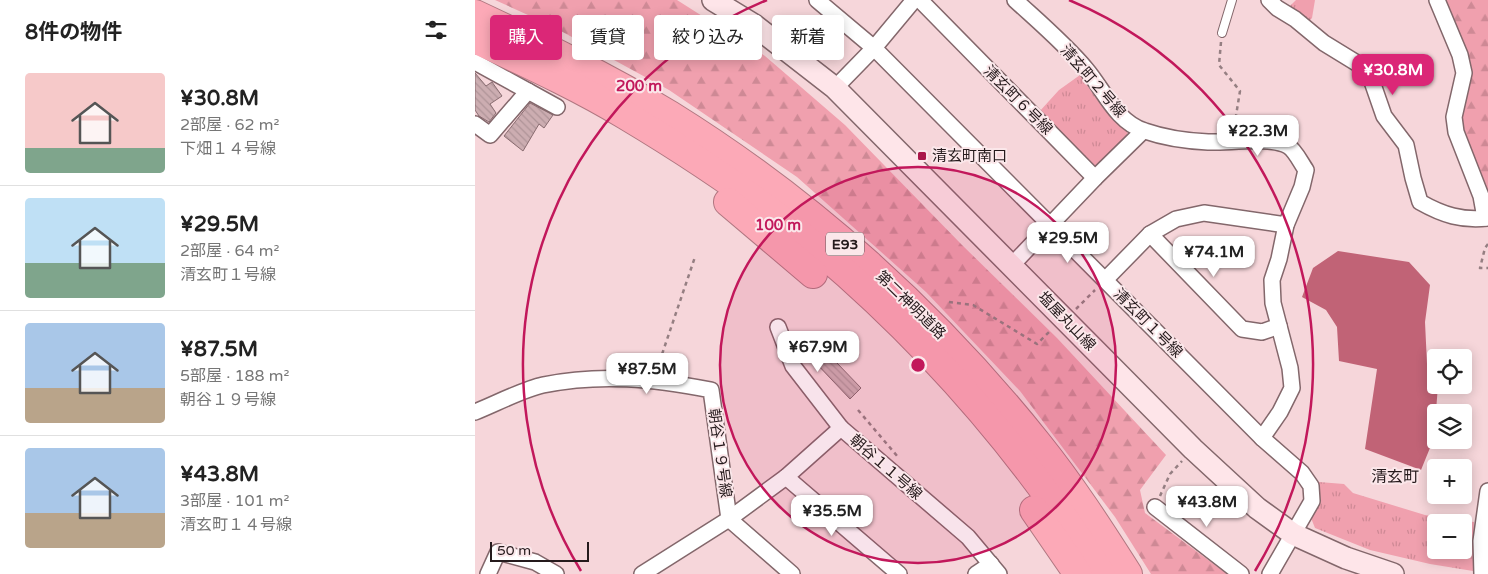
<!DOCTYPE html>
<html lang="ja">
<meta charset="utf-8">
<style>
body{margin:0;font-family:"Varela Round","Noto Sans JP",sans-serif;background:#f6f6f6;color:#222;height:100vh;display:flex;flex-direction:column;font-size:19px;white-space:nowrap}
*{box-sizing:border-box;margin:0}
p{font-size:16px;color:#767676}
.icon{flex:none;width:28px;height:28px;fill:none;stroke:currentColor;stroke-width:2;stroke-linecap:round;stroke-linejoin:round}
.map{position:relative;flex:1;overflow:hidden}
.panel{display:flex;flex-direction:column;background:#fff;width:475px}
.panel>*{flex:none}
.guide{position:absolute;left:15px;top:15px;width:475px;height:45px;display:flex;gap:10px}
.fabs{position:absolute;left:952px;top:349px;display:grid;gap:10px}
.fabs a{display:grid;place-items:center;width:45px;height:45px;border-radius:5px;background:#fff;box-shadow:0 2px 12px #0003;font-size:25px}
.scale{position:absolute;left:15px;bottom:12px;width:99px;box-sizing:border-box;padding-left:5px;border:2px solid #251a1c;border-top:0;font-size:14px;line-height:18px;white-space:nowrap;color:#251a1c;-webkit-text-stroke:4px #fbe7ea;paint-order:stroke}
.price{position:absolute;translate:-50% -42px;padding:0 11px;border-radius:10px;background:#fff;color:#222;font-size:16px;line-height:32px;filter:drop-shadow(0 1px 2px #0008)}
.price::after{content:'';position:absolute;left:50%;top:30px;width:15px;height:11px;margin-left:-8px;background:inherit;clip-path:polygon(0 0,100% 0,50% 100%)}
.price.on{background:#db2777;color:#fff}
ul{padding:0;list-style:none}
li{display:flex;align-items:center;gap:15px;height:125px;padding:0 25px}
li+li{border-top:1px solid #e0e0e0}
li span{display:grid;place-items:center;flex:none;width:140px;height:100px;border-radius:5px;color:#555}
li>.icon{margin-inline-start:auto}
span .icon{width:60px;height:60px;fill:#fffc;stroke-width:1}
li b{font-size:21px}
h2{display:flex;justify-content:space-between;align-items:center;height:60px;padding:0 25px;font-size:21px}
.chip{padding:0 18px;border-radius:5px;background:#fff;box-shadow:0 2px 12px #0003;font-size:18px;line-height:45px}
.chip.on{background:#db2777;color:#fff}
main{display:flex;flex:1;min-height:0}
.map>svg:first-child{display:block}
.forest{fill:url(#forest-firs)}
.park{fill:url(#park-tufts);fill-rule:evenodd}
.water{fill:#c16376}
.building{fill:url(#building-back-hatch);stroke:#896c70}
.lines{fill:none;stroke-linecap:round;stroke-linejoin:round}
.lane-casing{stroke:#83676b;stroke-width:10}
.street-casing{stroke:#83676b;stroke-width:18}
.secondary-casing{stroke:#83676b;stroke-width:24}
.highway-casing{stroke:#b17781;stroke-width:30}
.path{stroke:#957f82;stroke-width:2.5;stroke-dasharray:4 4;stroke-linecap:butt}
.lane{stroke:#fff;stroke-width:8}
.street{stroke:#fff;stroke-width:15}
.secondary{stroke:#fee5e9;stroke-width:21}
.highway{stroke:#fca9b7;stroke-width:28}
.ring{fill:none;stroke:#c2185b;stroke-width:2.5}
.poi-dot{fill:#aa174a;stroke:#fbe7ea;stroke-width:2}
.labels{text-anchor:middle;dominant-baseline:central;stroke-width:4;stroke-linejoin:round;paint-order:stroke}
.shield{fill:#fbe7ea;stroke:#65585a;stroke-width:1}
.shield-label{font-size:14px;font-weight:bold;fill:#251a1c}
.street-label{font-size:15px;fill:#251a1c;stroke:#fbe7ea}
.poi-label{font-size:15px;fill:#251a1c;stroke:#fbe7ea;text-anchor:start}
.neighbourhood-label{font-size:16px;fill:#251a1c;stroke:#fbe7ea}
.centre{fill:#c2185b;stroke:#fbe7ea;stroke-width:2.5}
.ring-label{font-size:15px;text-anchor:middle;font-weight:bold;fill:#c2185b;stroke:#fbe7ea;stroke-width:4;stroke-linejoin:round;paint-order:stroke}
</style>
<main>
<section class="panel">
<h2>8件の物件<svg class="icon" aria-label="filters" viewBox="0 0 24 24"><path d="M4 7h16M4 17h16"/><circle cx="9" cy="7" r="2"/><circle cx="15" cy="17" r="2"/></svg></h2>
<ul>
<li><span style="background:linear-gradient(#f6c9c9 75%,#7fa58c 0)"><svg class="icon" aria-label="home" viewBox="0 0 24 24"><path d="M3 11l9-7 9 7M6 9v11h12V9"/></svg></span><div><b>¥30.8M</b><p>2部屋 · 62 m²</p><p>下畑１４号線</p></div></li>
<li><span style="background:linear-gradient(#bfe0f5 65%,#7fa58c 0)"><svg class="icon" aria-label="home" viewBox="0 0 24 24"><path d="M3 11l9-7 9 7M6 9v11h12V9"/></svg></span><div><b>¥29.5M</b><p>2部屋 · 64 m²</p><p>清玄町１号線</p></div></li>
<li><span style="background:linear-gradient(#a9c7e8 65%,#b9a48a 0)"><svg class="icon" aria-label="home" viewBox="0 0 24 24"><path d="M3 11l9-7 9 7M6 9v11h12V9"/></svg></span><div><b>¥87.5M</b><p>5部屋 · 188 m²</p><p>朝谷１９号線</p></div></li>
<li><span style="background:linear-gradient(#a9c7e8 65%,#b9a48a 0)"><svg class="icon" aria-label="home" viewBox="0 0 24 24"><path d="M3 11l9-7 9 7M6 9v11h12V9"/></svg></span><div><b>¥43.8M</b><p>3部屋 · 101 m²</p><p>清玄町１４号線</p></div></li>
</ul>
</section>
<div class="map">
<svg width="1013" height="574" viewBox="0 0 1013 574">
<defs>
<pattern id="forest-firs" width="22" height="20" patternUnits="userSpaceOnUse" patternTransform="scale(1.25)"><rect width="22" height="20" fill="#f0a0ae"/><path d="M5 1l3.5 6h-7zM16 11l3.5 6h-7z" fill="#ce8995"/></pattern>
<pattern id="park-tufts" width="24" height="20" patternUnits="userSpaceOnUse" patternTransform="scale(1.25)"><rect width="24" height="20" fill="#f0a0ae"/><path d="M3 7l-1-3M5 7V3M7 7l1-3M15 17l-1-3M17 17v-4M19 17l1-3" fill="none" stroke="#ce8995"/></pattern>
<pattern id="building-back-hatch" width="6" height="6" patternUnits="userSpaceOnUse" patternTransform="scale(1.25)"><rect width="6" height="6" fill="#ccadb1"/><path d="M-1 5l2 2M0 0l6 6M5-1l2 2" fill="none" stroke="#af9498"/></pattern>
</defs>
<rect width="100%" height="100%" fill="#f6d6da"/>
<g class="forest">
<path d="M20,0H202L290,56L370,125L487,245L582,338L691,455L665,490L670,513L752,574H676L640,517L545,391L451,292L322,177L194,90L73,24Z"/>
<path d="M969,0H1013V214L984,119L994,75Z"/>
</g>
<g class="park">
<path d="M821,0H840L837,18L829,27L812,9Z"/>
<path d="M605,75C619,95 632,117 652,130L653,137L626,165H617L564,112L584,90Z"/>
<path d="M844,482L869,484L878,493L950,515L999,522L998,571L955,564L895,550L840,528L836,518L843,502ZM961,522H989V550H961Z"/>
</g>
<path class="water" d="M863,251L934,262L955,285L950,322L952,364L961,366V385H963L959,438L946,470L890,449L902,369L864,361L862,327L851,310L827,297L838,268Z"/>
<g class="building">
<path d="M0,73L11,86L17,82L27,96L15,104L21,113L14,122L4,116L0,110Z"/>
<path d="M55,103L78,115L69,128L64,124L48,151L29,136Z"/>
<path d="M337,337L386,388L375,399L339,361L328,344Z"/>
</g>
<g class="lines">
<defs>
<path id="lane" d="M747,33L757,0"/>
<g id="street">
<path d="M342,0L399,48L787,438L827,473L836,486L837,501L795,574"/>
<path d="M445,0L620,178"/>
<path d="M540,0C564,22 590,44 611,69C629,90 641,122 670,131C690,138 712,141 733,142C753,143 796,136 813,146C820,150 826,163 831,170L827,187L811,225L804,259L797,280L798,303L815,368L817,388L805,412L787,438"/>
<path d="M794,0L802,8L820,19L849,43L893,70L909,116L931,145L938,178L945,202C968,215 987,221 1013,218"/>
<path d="M962,0L985,55L989,73L979,117L981,132L1006,196L1010,218"/>
<path d="M0,62L82,107"/>
<path d="M360,88L399,48L439,0"/>
<path d="M0,124L15,135L53,91"/>
<path d="M675,234L767,329L787,332L804,326"/>
<path d="M537,265L620,178L668,131"/>
<path d="M630,280L675,234L701,219L729,213L811,225"/>
<path d="M303,327L318,366L366,428"/>
<path d="M0,412C20,404 49,389 68,385C127,373 178,379 236,390L254,519L317,574"/>
<path d="M311,477L424,574"/>
<path d="M680,507L766,574"/>
<path d="M13,574L23,552L60,562L81,574"/>
<path d="M167,574L254,519L311,477L366,428L493,537L524,574"/>
<path d="M501,574L516,564"/>
<path d="M1007,574L1006,541L1013,491"/>
</g>
<path id="secondary" d="M238,0L279,25L360,88L718,449L782,508L818,534L871,558L918,574"/>
<g id="highway">
<path d="M0,14C66,45 132,77 195,115C335,202 460,315 563,444C596,485 625,530 653,574"/>
<path d="M0,39C51,63 102,86 150,115C217,155 283,199 343,249C453,342 549,452 626,574"/>
<path d="M253,202L338,274"/>
<path d="M559,510L603,574"/>
</g>
</defs>
<use href="#lane" class="lane-casing"/>
<use href="#street" class="street-casing"/>
<use href="#secondary" class="secondary-casing"/>
<use href="#highway" class="highway-casing"/>
<g class="path">
<path d="M746,42L744,65L765,91L759,128"/>
<path d="M1013,244L1010,248L1005,268H1013"/>
<path d="M474,302L498,305L562,344L576,330"/>
<path d="M601,309L620,290"/>
<path d="M182,369L220,257"/>
<path d="M383,410L423,457"/>
<path d="M685,496L695,474L707,461"/>
</g>
<use href="#lane" class="lane"/>
<use href="#street" class="street"/>
<use href="#secondary" class="secondary"/>
<use href="#highway" class="highway"/>
</g>
<circle cx="443" cy="365" r="198" fill="#c2185b" fill-opacity=".12"/>
<g class="ring">
<circle cx="443" cy="365" r="198"/>
<path d="M106 571A395 395 0 0 1 292 0M594 0A395 395 0 0 1 780 571"/>
</g>
<rect class="poi-dot" x="442" y="151" width="10" height="10" rx="2.5"/>
<g class="labels">
<rect class="shield" x="351" y="232.5" width="38" height="23" rx="4"/>
<g class="shield-label">
<text x="370" y="244">E93</text>
</g>
<g class="street-label">
<text transform="translate(618 81) rotate(49)">清玄町２号線</text>
<text transform="translate(543 100) rotate(45)">清玄町６号線</text>
<text transform="translate(436 305) rotate(44)">第二神明道路</text>
<text transform="translate(592 321) rotate(46)">塩屋丸山線</text>
<text transform="translate(673 323) rotate(45)">清玄町１号線</text>
<text transform="translate(245 453) rotate(82)">朝谷１９号線</text>
<text transform="translate(411 467) rotate(41)">朝谷１１号線</text>
</g>
<g class="poi-label">
<text x="457" y="156">清玄町南口</text>
</g>
<g class="neighbourhood-label">
<text x="920" y="477">清玄町</text>
</g>
</g>
<circle cx="443" cy="365" r="8" class="centre"/>
<g class="ring-label">
<text x="164" y="91">200 m</text>
<text x="303" y="230">100 m</text>
</g>
</svg>
<div class="fabs">
<a><svg class="icon" aria-label="locate" viewBox="0 0 24 24"><circle cx="12" cy="12" r="6"/><path d="M12 2v4M12 18v4M2 12h4M18 12h4"/></svg></a>
<a><svg class="icon" aria-label="layers" viewBox="0 0 24 24"><path d="M12 4l9 5-9 5-9-5zM3 14l9 5 9-5"/></svg></a>
<a>+</a>
<a>−</a>
</div>
<div class="scale">50 m</div>
<b class="price on" style="left:918px;top:96px">¥30.8M</b>
<b class="price" style="left:783px;top:157px">¥22.3M</b>
<b class="price" style="left:593px;top:264px">¥29.5M</b>
<b class="price" style="left:739px;top:278px">¥74.1M</b>
<b class="price" style="left:343px;top:373px">¥67.9M</b>
<b class="price" style="left:172px;top:395px">¥87.5M</b>
<b class="price" style="left:732px;top:528px">¥43.8M</b>
<b class="price" style="left:357px;top:537px">¥35.5M</b>
<div class="guide">
<a class="chip on">購入</a>
<a class="chip">賃貸</a>
<a class="chip">絞り込み</a>
<a class="chip">新着</a>
</div>
</div>
</main>
